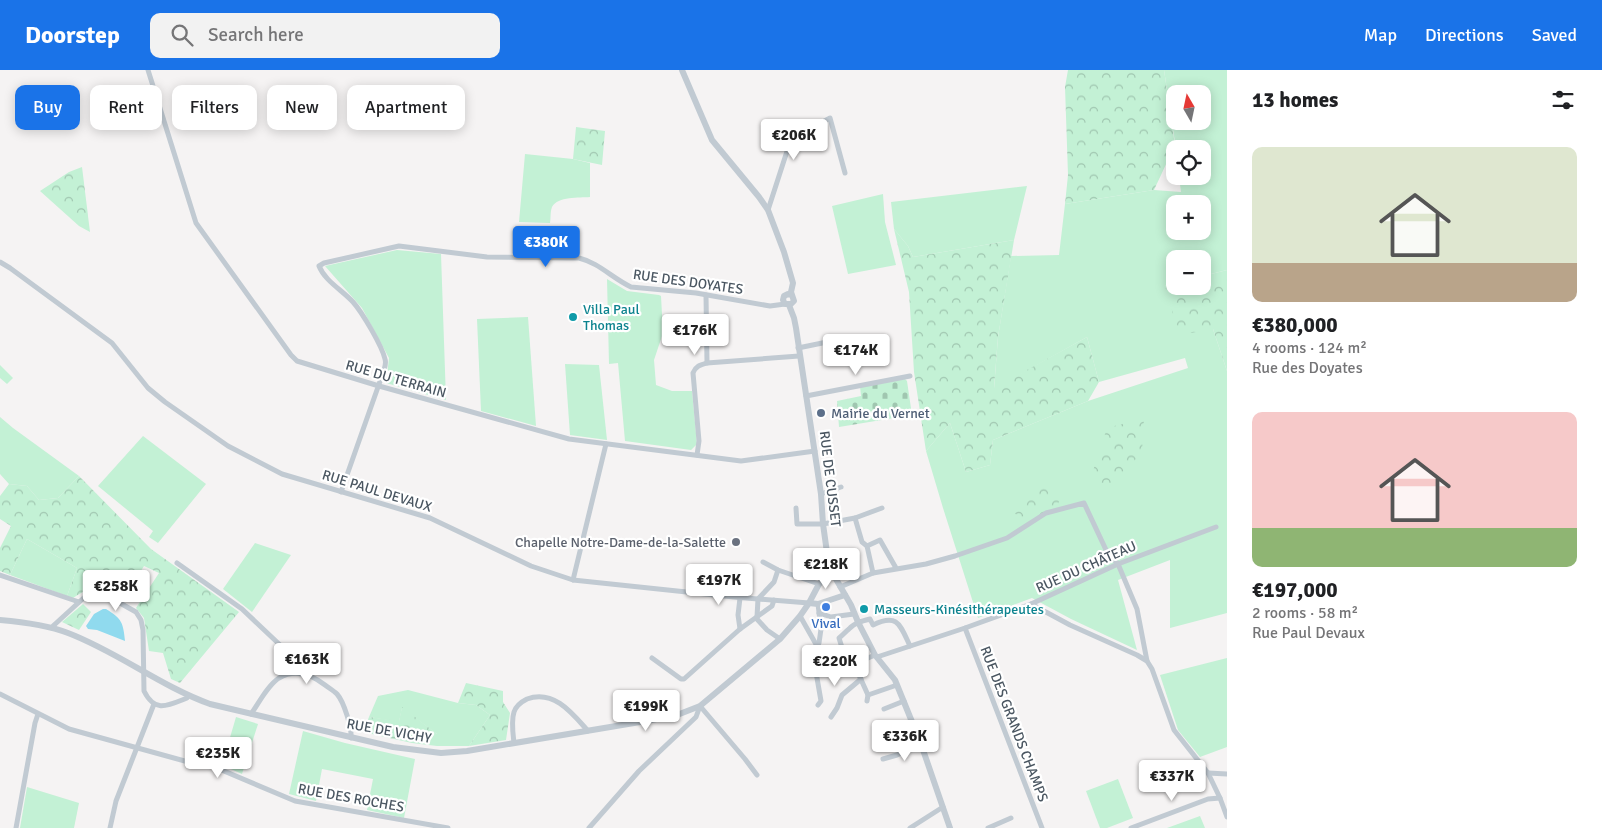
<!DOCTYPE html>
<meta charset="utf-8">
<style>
body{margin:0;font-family:Signika,sans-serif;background:#f2f2f2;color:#202124;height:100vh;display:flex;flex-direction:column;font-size:19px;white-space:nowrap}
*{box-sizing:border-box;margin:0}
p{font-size:16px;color:#757577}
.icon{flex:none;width:28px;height:28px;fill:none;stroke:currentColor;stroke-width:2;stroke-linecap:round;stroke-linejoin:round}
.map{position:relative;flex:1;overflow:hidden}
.details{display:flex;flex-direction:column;background:#fff;width:375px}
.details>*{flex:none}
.banner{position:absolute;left:15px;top:15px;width:475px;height:45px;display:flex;gap:10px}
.needle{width:32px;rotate:351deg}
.controls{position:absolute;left:1166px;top:15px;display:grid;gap:10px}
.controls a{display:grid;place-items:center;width:45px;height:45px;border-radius:10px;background:#fff;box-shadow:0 2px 12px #0003;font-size:25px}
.price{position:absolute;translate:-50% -42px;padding:0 11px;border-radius:5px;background:#fff;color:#222;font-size:16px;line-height:32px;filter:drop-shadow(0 1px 2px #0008)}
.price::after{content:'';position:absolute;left:50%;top:30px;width:15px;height:11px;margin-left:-8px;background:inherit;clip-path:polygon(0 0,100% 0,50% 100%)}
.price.on{background:#1a73e8;color:#fff}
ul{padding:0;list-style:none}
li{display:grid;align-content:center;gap:10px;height:265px;padding:0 25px}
li span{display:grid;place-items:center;height:155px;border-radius:10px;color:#555}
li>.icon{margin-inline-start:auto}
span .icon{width:90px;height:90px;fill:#fffc;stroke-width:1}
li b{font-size:21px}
h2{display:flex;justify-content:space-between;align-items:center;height:60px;padding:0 25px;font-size:21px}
.pill{padding:0 18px;border-radius:10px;background:#fff;box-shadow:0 2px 12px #0003;font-size:18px;line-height:45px}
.pill.on{background:#1a73e8;color:#fff}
header{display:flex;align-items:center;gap:30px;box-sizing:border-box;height:70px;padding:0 25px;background:#1a73e8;color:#fff}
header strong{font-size:24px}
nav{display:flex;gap:28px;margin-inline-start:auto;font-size:18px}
.search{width:350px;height:45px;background:#f2f2f2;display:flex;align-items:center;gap:12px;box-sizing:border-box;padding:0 18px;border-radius:10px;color:#757577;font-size:19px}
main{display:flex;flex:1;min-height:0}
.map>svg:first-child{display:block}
.green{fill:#c3f1d5;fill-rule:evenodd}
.forest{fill:url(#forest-crowns)}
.cemetery{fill:url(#cemetery-stones)}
.water{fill:#90daee}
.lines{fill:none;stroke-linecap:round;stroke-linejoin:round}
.minor{stroke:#c1cad2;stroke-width:5}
.tertiary{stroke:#c1cad2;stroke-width:6}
.culture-dot{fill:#0f9aa8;stroke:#fff;stroke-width:2}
.service-dot{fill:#5c6f8a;stroke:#fff;stroke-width:2}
.worship-dot{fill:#6b7280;stroke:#fff;stroke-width:2}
.shop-dot{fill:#3f7fe0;stroke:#fff;stroke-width:2}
.labels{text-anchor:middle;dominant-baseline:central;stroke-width:4.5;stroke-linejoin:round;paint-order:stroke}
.street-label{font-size:14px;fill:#4a5661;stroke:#fff}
.culture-label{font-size:14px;fill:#0d838f;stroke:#fff;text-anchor:start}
.service-label{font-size:14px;fill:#4e5e75;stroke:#fff;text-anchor:start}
.worship-label{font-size:14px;fill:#5b616d;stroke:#fff;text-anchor:end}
.shop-label{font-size:14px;fill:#366cbe;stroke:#fff}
</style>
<header>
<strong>Doorstep</strong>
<div class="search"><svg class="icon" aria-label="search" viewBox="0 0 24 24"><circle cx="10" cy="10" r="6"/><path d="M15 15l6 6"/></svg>Search here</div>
<nav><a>Map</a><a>Directions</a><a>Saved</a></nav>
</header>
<main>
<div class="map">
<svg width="1227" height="758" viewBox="0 0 1227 758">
<defs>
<pattern id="forest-crowns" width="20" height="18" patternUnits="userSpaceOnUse" patternTransform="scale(1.25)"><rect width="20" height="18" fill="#c3f1d5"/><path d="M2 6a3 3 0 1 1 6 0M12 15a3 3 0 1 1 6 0" fill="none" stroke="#a0c6b0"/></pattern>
<pattern id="cemetery-stones" width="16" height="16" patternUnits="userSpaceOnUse" patternTransform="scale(1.25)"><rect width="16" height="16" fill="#c3f1d5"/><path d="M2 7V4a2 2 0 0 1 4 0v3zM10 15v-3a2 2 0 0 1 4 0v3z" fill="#a0c6b0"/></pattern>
</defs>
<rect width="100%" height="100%" fill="#f5f3f3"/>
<g class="green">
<path d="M1164,0H1227V200L1203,206L1202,189H1175V213L1165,216L1213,259L1227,301V543L1170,558V490L1118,510L1137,580L1071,549L1032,528L978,548L943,438L926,381L950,353L966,402L990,395L993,370L1088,331L1188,298L1185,288L1099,312L1087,267L994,319L998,267L1011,186L1059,185L1065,134L1154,120L1181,122L1179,106H1202V79H1176ZM1175,24H1202V51H1175ZM1175,134H1202V161H1175Z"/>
<path d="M525,84L573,89L590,93V127C579,128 558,126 552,137C550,142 551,148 550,153L519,152Z"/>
<path d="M1027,116L1014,170L913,187L908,176L894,159L891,132Z"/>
<path d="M883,124L885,152L896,195L848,204L832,136Z"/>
<path d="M397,180L441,184L446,330L386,313L389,288L362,238L325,196Z"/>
<path d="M607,209L627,221L659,225L661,226L663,263L654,290L656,315L672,321H692L697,374L691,380L625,371L618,293L609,294Z"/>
<path d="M528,247L536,356L481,341L477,249Z"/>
<path d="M565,294L599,295L607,370L570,365Z"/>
<path d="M0,295L13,308L7,314L0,308Z"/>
<path d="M0,347L13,358L79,406L58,428L39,430L27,416L9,414L0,404Z"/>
<path d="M143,366L206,414L158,473L149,467L153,461L98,416Z"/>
<path d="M27,469L77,498L67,526L10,505Z"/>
<path d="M255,473L291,485L252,542L223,519Z"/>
<path d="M1227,588V677L1200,687L1178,660L1160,605Z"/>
<path d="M408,620L458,633L476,635L490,645L469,676H437V664L402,638L399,652L369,647L378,626Z"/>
<path d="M236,647L258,654L242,704L222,695Z"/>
<path d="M303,661L345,673L415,689L404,748L367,740L373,709L322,699L316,731L289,724Z"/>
<path d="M1118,709L1133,748L1107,758H1100L1086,721Z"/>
<path d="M27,717L79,733L74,758H20Z"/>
<path d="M1200,746L1205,758H1167Z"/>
</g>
<g class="forest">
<path d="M1068,0H1164L1175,75L1154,120L1065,134L1068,105L1065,17Z"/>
<path d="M576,57L605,61L602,95L573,89Z"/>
<path d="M82,97L90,162L79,156L40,121L69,102Z"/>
<path d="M894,159L908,176L913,187L1014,170L998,267L994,318L1087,267L1099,312L1088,331L993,370L990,395L966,402L950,353L926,381L914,302L909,222Z"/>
<path d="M1227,200V301L1213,259L1179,265L1165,216L1175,213V216H1202L1203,206Z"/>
<path d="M1144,348L1142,381L1108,425L1089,413L1107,358Z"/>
<path d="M79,406L151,479L239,542L180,613L171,609L163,583L149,581L144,548L136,538L159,503L144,496L124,528C99,514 98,513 73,528L67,526L77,498L27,469L10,505L0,501V478L11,456L0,449V426L9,414L27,416L39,430L58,428Z"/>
<path d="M1034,415L1061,424L1058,435L1027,452L1010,440Z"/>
<path d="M83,534L91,542L79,560L62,552Z"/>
<path d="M466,613L503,621V632L510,643L506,670L469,676L490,645L476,635L458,633Z"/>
<path d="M402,637L437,664V676L412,673L363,662L369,647L399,651Z"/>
</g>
<path class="cemetery" d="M905,309L907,311L912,345L839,357L837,331L861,326L860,316Z"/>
<path class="water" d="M103,539H106C122,549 123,552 125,571L97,560L88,559L86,556L94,544Z"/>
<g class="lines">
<g class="minor">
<path d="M148,0L196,153L291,285L297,291L379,316L569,369L741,391L815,381"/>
<path d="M768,140L790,72L804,62L830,48L845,103"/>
<path d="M0,192L10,198L112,273L148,318L165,332L228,376L282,404L430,448L531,496L573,510L734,527L809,533"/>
<path d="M706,225L707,293"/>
<path d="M798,278L832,271"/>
<path d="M806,326L910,306"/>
<path d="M697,385L699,371L693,303C696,296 700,295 707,293L799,286"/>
<path d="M341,422L384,300C385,297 386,292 385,289C382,276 362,242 353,232C342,220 325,211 319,196L324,193L399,176L487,187L579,188C599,193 612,208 631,217L696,223L770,236L785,234"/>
<path d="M821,424L841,417"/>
<path d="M796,438L797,454H823L855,448L862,472L867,476L873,503"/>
<path d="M855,448L882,438"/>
<path d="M867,476L880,470L896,498"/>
<path d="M763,492L778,500L819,514"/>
<path d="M177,493L242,539L297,591L304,603"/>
<path d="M830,500L840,497L839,492L845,490"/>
<path d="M0,505L79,532"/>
<path d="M573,510L606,374"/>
<path d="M840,517L873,503L926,494L955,486L1007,468L1046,443L1084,433L1107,482L1118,494L1137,539L1147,591"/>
<path d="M740,528L738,545L740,559"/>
<path d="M1031,534L1070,555L1137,585L1147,591L1152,599L1174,660L1208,703L1220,728L1227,747"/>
<path d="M819,543L831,547L854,544"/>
<path d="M800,546L817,576"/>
<path d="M757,547L758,529L774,512L778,500"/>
<path d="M756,548L767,560L780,569"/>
<path d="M52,558L53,556L88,524L98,522L111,528L136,542L141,550L143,560L144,621C155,643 167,636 187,628L188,626"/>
<path d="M965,558L1042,758"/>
<path d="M877,587L965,558L1031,534L1118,494L1216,457"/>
<path d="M652,588L681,609H684L740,559L772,536L774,530"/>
<path d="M854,594L875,585"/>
<path d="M0,624L69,659L199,695L212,696L295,731L448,758"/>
<path d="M868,625L897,615"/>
<path d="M867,631L868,625L854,594L844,584L839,568C843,565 845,562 849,559C854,553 862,551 870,549L873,555C898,543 900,555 910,576"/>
<path d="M818,635L821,631L813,585L819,573L821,559L818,534"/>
<path d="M700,636L745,689L757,705"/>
<path d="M884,639L904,631"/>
<path d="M251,644C259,633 267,616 279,608C296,598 312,605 325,615C329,618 334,621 337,624C344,632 352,658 351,668"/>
<path d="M831,647L837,638L842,625L861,609"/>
<path d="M895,659L911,651"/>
<path d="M514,673C513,664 511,651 514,642C516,636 521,632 527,629C554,619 573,644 588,661"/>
<path d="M889,676L916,663"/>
<path d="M883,689L897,685L921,674"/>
<path d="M1208,703L1227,704"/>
<path d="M16,758L35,653L38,644"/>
<path d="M110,758L116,731L154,634"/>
<path d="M589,758L639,701L696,647L700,636"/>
<path d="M910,758L943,737"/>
<path d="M988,758L1011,748"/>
<path d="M1131,758L1208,729L1220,728"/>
</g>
<g class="tertiary">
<path d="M682,0L712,70L759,127L768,140L784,182L793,213L791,222L794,231L791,234H785L783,230L784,226L788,224L792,225"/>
<path d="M789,235L794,248L796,258L821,424L823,454L829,497L851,535L858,552L875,585L895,610L921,674L950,758"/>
<path d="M809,533L818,534L845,525"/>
<path d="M0,550C23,552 47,555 68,563C118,582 160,616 210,634L393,677L441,683L467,681L646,651L677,645L700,636L780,569L800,546L809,533L819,514L831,503"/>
</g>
</g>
<g class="culture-dot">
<circle cx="573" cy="247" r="5"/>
<circle cx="864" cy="539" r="5"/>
</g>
<circle class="service-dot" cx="821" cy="343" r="5"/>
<circle class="worship-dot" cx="736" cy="472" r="5"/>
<circle class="shop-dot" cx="826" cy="537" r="5"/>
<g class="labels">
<g class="street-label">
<text transform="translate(688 212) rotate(8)">RUE DES DOYATES</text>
<text transform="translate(396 309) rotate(16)">RUE DU TERRAIN</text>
<text transform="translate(830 409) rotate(83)">RUE DE CUSSET</text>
<text transform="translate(377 421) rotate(17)">RUE PAUL DEVAUX</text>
<text transform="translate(1086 497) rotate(-24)">RUE DU CHÂTEAU</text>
<text transform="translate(1014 654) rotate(69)">RUE DES GRANDS CHAMPS</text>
<text transform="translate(389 661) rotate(10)">RUE DE VICHY</text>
<text transform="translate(351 728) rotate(10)">RUE DES ROCHES</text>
</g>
<g class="culture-label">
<text x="583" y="239">Villa Paul<tspan x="583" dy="16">Thomas</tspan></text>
<text x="874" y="539">Masseurs-Kinésithérapeutes</text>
</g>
<g class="service-label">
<text x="831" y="343">Mairie du Vernet</text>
</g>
<g class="worship-label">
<text x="726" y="472">Chapelle Notre-Dame-de-la-Salette</text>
</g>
<g class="shop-label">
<text x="826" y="553">Vival</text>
</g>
</g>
</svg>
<div class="controls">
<a><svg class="needle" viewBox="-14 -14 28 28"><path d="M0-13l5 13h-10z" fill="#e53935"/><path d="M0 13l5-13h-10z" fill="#757577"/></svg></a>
<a><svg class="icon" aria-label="locate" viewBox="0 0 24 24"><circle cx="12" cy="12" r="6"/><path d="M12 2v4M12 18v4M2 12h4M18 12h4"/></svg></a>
<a>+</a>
<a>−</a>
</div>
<b class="price" style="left:794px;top:91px">€206K</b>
<b class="price on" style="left:546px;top:198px">€380K</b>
<b class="price" style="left:695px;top:286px">€176K</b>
<b class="price" style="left:856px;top:306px">€174K</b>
<b class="price" style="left:826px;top:520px">€218K</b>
<b class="price" style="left:719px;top:536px">€197K</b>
<b class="price" style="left:116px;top:542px">€258K</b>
<b class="price" style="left:307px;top:615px">€163K</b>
<b class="price" style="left:835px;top:617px">€220K</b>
<b class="price" style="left:646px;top:662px">€199K</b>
<b class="price" style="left:905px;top:692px">€336K</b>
<b class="price" style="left:218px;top:709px">€235K</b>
<b class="price" style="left:1172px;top:732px">€337K</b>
<div class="banner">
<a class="pill on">Buy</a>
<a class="pill">Rent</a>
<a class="pill">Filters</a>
<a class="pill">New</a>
<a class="pill">Apartment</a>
</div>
</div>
<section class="details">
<h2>13 homes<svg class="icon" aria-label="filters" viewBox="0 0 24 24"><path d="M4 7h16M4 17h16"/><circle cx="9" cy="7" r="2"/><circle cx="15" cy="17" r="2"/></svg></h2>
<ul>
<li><span style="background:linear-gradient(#dfe7d0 75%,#b9a48a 0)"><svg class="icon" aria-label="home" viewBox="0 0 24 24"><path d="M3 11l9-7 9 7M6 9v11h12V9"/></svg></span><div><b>€380,000</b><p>4 rooms · 124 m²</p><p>Rue des Doyates</p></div></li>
<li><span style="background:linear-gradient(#f6c9c9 75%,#8fb573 0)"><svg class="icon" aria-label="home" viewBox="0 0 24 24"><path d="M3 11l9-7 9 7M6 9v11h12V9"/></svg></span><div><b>€197,000</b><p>2 rooms · 58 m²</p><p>Rue Paul Devaux</p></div></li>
</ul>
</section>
</main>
